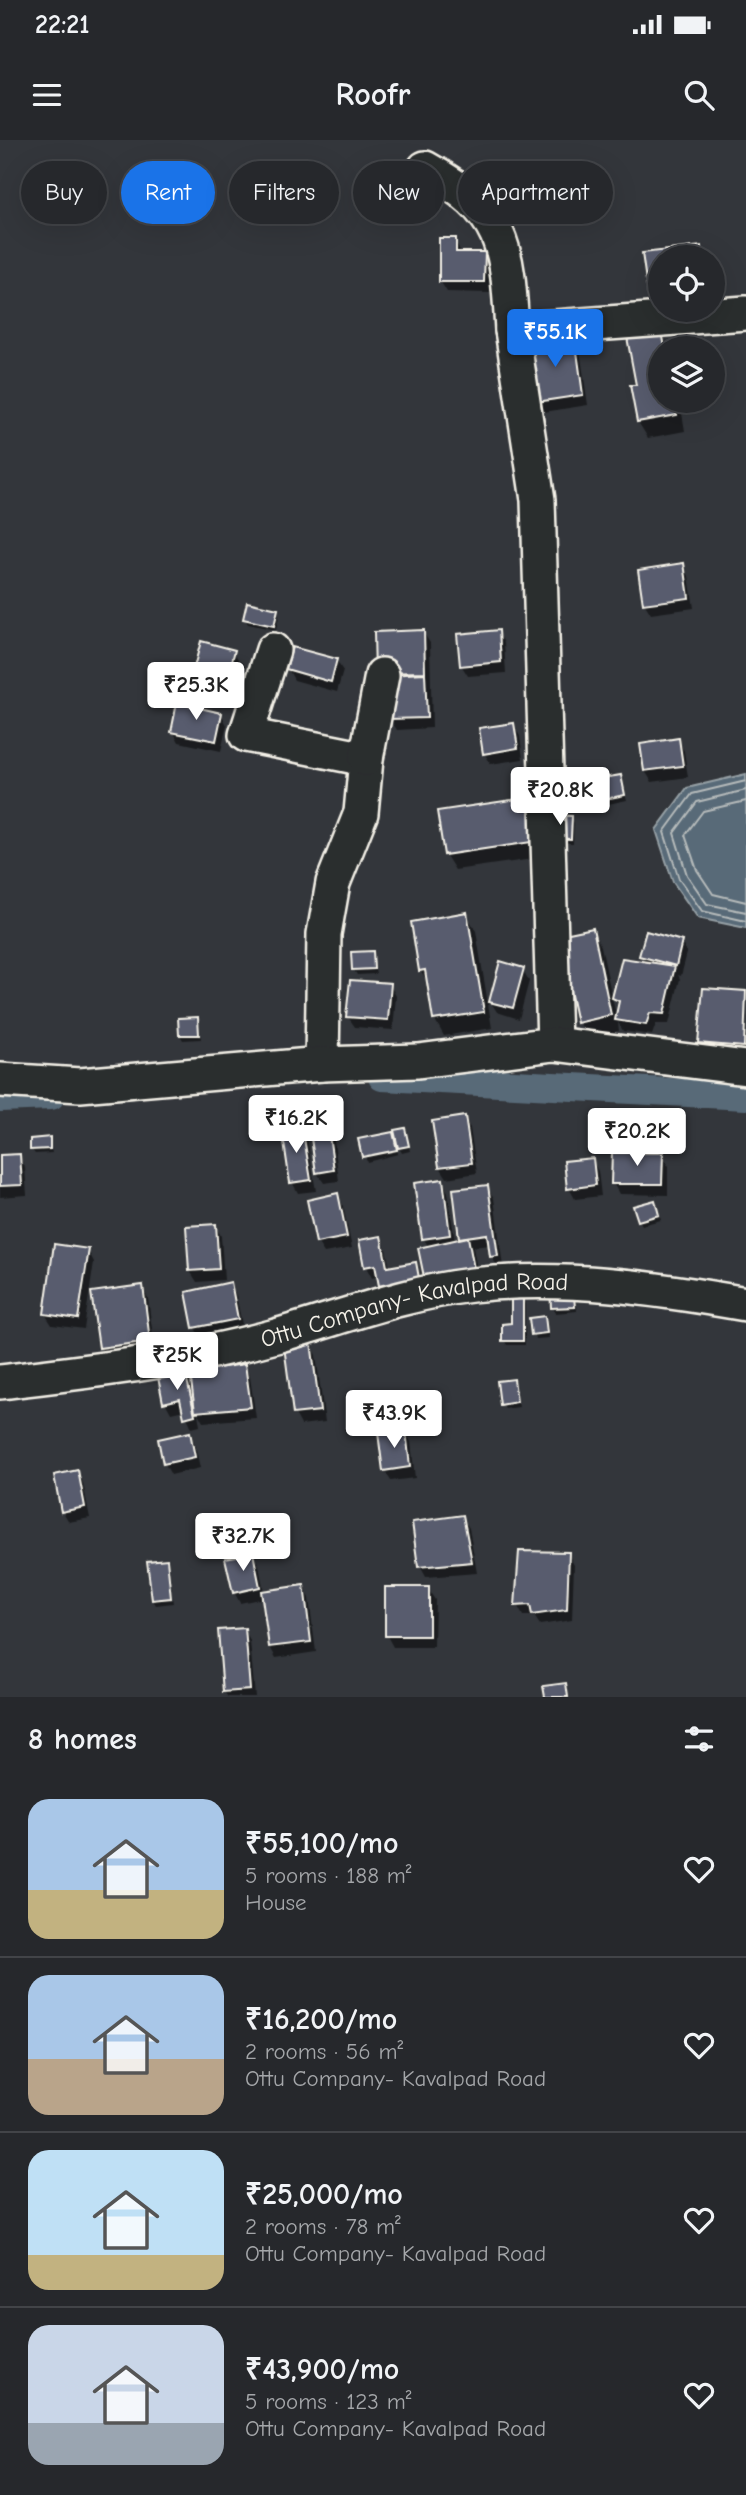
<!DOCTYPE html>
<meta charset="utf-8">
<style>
body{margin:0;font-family:"Comic Neue",sans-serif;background:#323438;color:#f1f3f6;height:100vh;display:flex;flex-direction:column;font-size:26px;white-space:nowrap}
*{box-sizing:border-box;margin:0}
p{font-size:23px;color:#a4a6a9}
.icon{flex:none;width:38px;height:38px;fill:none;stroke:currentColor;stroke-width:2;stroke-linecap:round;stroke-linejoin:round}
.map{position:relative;height:1557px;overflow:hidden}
.panel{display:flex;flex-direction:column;background:#26282c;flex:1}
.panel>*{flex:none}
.guide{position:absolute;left:21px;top:21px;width:705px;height:63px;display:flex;gap:14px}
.buttons{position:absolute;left:648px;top:105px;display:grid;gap:14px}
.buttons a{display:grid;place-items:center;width:77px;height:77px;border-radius:50%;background:#26282c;box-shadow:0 7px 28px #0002,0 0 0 2px #424448;font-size:35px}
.price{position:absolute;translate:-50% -60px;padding:0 16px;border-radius:7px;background:#fff;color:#222;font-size:23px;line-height:46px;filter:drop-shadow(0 2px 4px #0008)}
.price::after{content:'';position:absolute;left:50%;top:42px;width:21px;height:16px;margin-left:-10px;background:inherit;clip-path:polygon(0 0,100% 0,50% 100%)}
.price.active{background:#1a73e8;color:#fff}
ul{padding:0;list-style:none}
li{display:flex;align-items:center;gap:21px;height:175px;padding:0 28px}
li+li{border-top:2px solid #424448}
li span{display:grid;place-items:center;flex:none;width:196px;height:140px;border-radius:21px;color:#555}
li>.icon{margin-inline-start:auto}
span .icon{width:84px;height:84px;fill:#fffc;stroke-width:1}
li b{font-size:30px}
h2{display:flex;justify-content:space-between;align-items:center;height:84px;padding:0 28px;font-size:30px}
.tag{padding:0 24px;border-radius:32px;background:#26282c;box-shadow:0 7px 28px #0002,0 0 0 2px #424448;font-size:24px;line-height:63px}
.tag.active{background:#1a73e8;color:#fff}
.status{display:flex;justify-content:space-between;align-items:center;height:49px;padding:0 35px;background:#26282c;direction:ltr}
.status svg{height:19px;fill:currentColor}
header{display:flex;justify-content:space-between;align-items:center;height:91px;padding:0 28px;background:#26282c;font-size:32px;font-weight:700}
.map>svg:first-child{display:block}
.water{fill:#586a78;stroke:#96a0a5;stroke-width:2}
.shadow{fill:#0007}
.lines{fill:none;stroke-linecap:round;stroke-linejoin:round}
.shore{stroke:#b6bbbb;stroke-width:2}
.canal{stroke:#586a78;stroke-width:28}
.building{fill:#585c6e;stroke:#f4f1e8;stroke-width:2}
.minor-casing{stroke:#f4f1e8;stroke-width:38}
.minor{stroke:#2a2d2e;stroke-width:33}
.labels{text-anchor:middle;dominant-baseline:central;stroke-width:5;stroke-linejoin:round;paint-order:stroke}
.street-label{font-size:24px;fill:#f4f1e8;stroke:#2a2d2e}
</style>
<div class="status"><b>22:21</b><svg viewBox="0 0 49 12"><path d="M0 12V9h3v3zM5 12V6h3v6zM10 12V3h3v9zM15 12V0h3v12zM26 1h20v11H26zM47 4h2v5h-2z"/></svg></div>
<header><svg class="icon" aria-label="menu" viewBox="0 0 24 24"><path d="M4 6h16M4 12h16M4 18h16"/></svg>Roofr<svg class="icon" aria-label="search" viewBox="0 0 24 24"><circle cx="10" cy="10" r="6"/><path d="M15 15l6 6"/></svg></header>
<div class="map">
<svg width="746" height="1557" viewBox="0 0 746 1557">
<rect width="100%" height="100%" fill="#33363b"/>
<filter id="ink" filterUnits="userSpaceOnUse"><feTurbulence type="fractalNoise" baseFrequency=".0143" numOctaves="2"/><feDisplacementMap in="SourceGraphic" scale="14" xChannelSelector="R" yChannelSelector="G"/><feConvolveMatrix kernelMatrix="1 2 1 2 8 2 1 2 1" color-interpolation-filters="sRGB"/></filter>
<g filter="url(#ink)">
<path class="water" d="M746,634V788L698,778L673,742L656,690L687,648Z"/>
<g class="shadow">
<path d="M455,100L461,113L484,114L490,125V153L447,152L440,141Z"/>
<path d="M700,108L706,117H660V165H656L650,154L644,115Z"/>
<path d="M661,193L670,208H660V261H680L685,291L648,298L638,282V246Z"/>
<path d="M574,199L580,210L588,265L544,272L537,261Z"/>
<path d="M683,425L689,436L694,468L651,474L644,463Z"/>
<path d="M277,471L279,476L276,490L248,484L245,479Z"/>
<path d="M423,492L430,503L432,588L397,590L390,579L388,543Z"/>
<path d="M498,492L504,503L506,533L468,536L461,525Z"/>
<path d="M233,511L240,522L231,557L200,549L193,538Z"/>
<path d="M336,520L343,531L337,552L294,540L288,529Z"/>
<path d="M221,574L227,585L221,611L179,602L173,591Z"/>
<path d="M513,585L520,596L523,619L491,624L484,613Z"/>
<path d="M678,600L684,611L688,637L652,642L645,631L642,605Z"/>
<path d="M620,636L627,660L599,666L593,642Z"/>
<path d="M541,675L547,717L455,730L445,714Z"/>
<path d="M571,678L574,683L573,703H553Z"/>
<path d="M466,774L476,791L492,888L444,896L435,880L429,844L421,831Z"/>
<path d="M592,790L601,806L617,880L620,868L614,857L645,823L641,816L681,802L687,813L681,836L678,835L680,839L669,884H656L652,895L623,891L618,882L619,891L588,898L579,882Z"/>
<path d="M372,813L376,834L357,835L354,830Z"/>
<path d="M523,830L529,841L519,879L497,872L490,861Z"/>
<path d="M390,845L396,856L393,890L355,887L348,877Z"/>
<path d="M704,850L746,853V917L706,914L700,903Z"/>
<path d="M197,879L201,899L183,900L180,895Z"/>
<path d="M464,978L470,988L477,1033L447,1038L440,1027L434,982Z"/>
<path d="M301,988L307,999L316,1051L298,1053L292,1042Z"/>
<path d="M327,990L334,1001L339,1041L324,1043L317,1033Z"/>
<path d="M404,990L410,1011L402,1013L396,1002L398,1014L367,1022L360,1001L392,994L398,1005Z"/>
<path d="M49,999L52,1013L35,1014L32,1010Z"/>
<path d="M662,1015L668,1026V1055L619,1054L613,1043Z"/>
<path d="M19,1016L25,1027L27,1055L0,1057V1017Z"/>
<path d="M592,1020L598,1031L601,1056L575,1059L569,1048Z"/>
<path d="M442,1041L448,1052L455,1102L461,1100L455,1051L487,1047L494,1058L503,1127L498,1128L492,1117L490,1105L473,1107L479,1140L429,1107L423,1098Z"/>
<path d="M337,1055L343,1066L352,1108L324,1113L317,1102Z"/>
<path d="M654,1062L661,1080L642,1085L639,1080Z"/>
<path d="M215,1085L221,1096L224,1140L197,1142L190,1131Z"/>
<path d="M380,1098L386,1109L390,1129L416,1124L424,1148L387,1156L379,1136L372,1138L366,1127L361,1101Z"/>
<path d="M88,1111L94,1122L84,1189L52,1185L45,1174Z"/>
<path d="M230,1144L236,1155L243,1189L201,1198L194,1187Z"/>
<path d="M142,1147L148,1158L155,1212L107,1218L100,1207Z"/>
<path d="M575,1152L577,1171L556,1173L553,1168Z"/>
<path d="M522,1159L525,1164V1205H507L504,1200Z"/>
<path d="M544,1178L549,1198L536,1199L533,1194Z"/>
<path d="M310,1204L316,1215L325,1282L301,1285L295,1274Z"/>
<path d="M244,1226L250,1237L256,1278L203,1282L198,1273L200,1286L192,1288L184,1270L171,1273L165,1262L184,1233L194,1251Z"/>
<path d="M513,1241L519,1267L505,1269L502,1264Z"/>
<path d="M405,1291L411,1302L415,1338L391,1341L384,1330Z"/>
<path d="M189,1294L195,1305L200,1328L171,1335L165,1324L160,1300Z"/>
<path d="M77,1332L83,1343L90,1378L69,1382L63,1372Z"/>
<path d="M462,1377L469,1388L477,1433L426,1437L420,1426Z"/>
<path d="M252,1414L259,1425L264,1452L303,1447L309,1458L316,1512L276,1518L270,1507L264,1458L240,1463L234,1452Z"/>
<path d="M568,1414L574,1425L572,1480L540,1485L534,1476H523L517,1465Z"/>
<path d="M166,1421L173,1463L156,1465L153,1460Z"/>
<path d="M428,1449L435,1460L434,1507H393L387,1496Z"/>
<path d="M244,1490L250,1501L255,1557H228L224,1552Z"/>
</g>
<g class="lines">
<g class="shore">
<path d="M746,641L692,654L664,692L679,739L702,771L746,781"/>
<path d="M746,650L697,662L674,693L687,735L707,764L746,772"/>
<path d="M746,661L703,671L685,695L697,730L713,754L746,762"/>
</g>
<g class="canal">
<path d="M382,937L746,956"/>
<path d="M0,958L51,956"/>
</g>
</g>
<g class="building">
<path d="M439,98H456V112H485L484,142H439Z"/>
<path d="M701,106L702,117H660V153L648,155L642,113Z"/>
<path d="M662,191L665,208H660V261H675L677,275L637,282L630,245H636L627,197Z"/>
<path d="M575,197L583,255L536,262L527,204Z"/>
<path d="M684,423L689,458L643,464L638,430Z"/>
<path d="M247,462L278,469L274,486L243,479Z"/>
<path d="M424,490L425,532L375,533L374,492Z"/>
<path d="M499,490L501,522L460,526L457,494Z"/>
<path d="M201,501L235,510L225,547L191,539Z"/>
<path d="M292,507L337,519L331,542L286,529Z"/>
<path d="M425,533L427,578L389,579L386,535Z"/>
<path d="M177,563L222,573L216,601L171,592Z"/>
<path d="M514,583L518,608L483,614L479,588Z"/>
<path d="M679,598L683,626L644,631L640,604Z"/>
<path d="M621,635L625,655L595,661L591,640Z"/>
<path d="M532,657L538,701L444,715L437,671Z"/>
<path d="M550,675L572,676L571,699L548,698Z"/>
<path d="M467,772L484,872L433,880L425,830L419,831L411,782Z"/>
<path d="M593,788L611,875L577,883L564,822L550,797Z"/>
<path d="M646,791L682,801L676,826L639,816Z"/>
<path d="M373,811L374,829L352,830L351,812Z"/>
<path d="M622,818L675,826L664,874L650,873L646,885L615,880L619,861L612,858Z"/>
<path d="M500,821L524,828L513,868L489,862Z"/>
<path d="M350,840L391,843L388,880L346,877Z"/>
<path d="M703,848L746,851L744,907L698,903Z"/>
<path d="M198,877L199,895H179L178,878Z"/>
<path d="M465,976L472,1023L439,1027L432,981Z"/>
<path d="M302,986L311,1040L290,1043L282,989Z"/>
<path d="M328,988L334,1030L316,1033L310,991Z"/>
<path d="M405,988L409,1006L398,1008L394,990Z"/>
<path d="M393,992L397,1010L362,1017L358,999Z"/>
<path d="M50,997V1009L30,1010V999Z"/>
<path d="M612,1013H663L662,1044H611Z"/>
<path d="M20,1014L22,1045L0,1046V1015Z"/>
<path d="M593,1018L596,1045L567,1049L564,1021Z"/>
<path d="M443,1039L450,1095L422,1099L414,1043Z"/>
<path d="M488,1045L498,1116L490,1117L487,1094L459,1098L453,1049Z"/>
<path d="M338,1053L347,1097L316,1103L307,1060Z"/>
<path d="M655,1060L659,1075L638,1081L633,1066Z"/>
<path d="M216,1084L219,1129L189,1131L186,1086Z"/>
<path d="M381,1096L387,1127L416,1122L419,1138L379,1146L375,1125L364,1127L359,1100Z"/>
<path d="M468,1097L474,1129L424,1137L418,1108Z"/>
<path d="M54,1104L89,1109L78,1179L44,1174Z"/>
<path d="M231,1142L238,1179L193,1188L186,1152Z"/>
<path d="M143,1145L150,1201L99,1208L91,1152Z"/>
<path d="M573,1145L575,1167L551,1168L550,1147Z"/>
<path d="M511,1157H523V1201H502V1184L511,1183Z"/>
<path d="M545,1176L547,1193L531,1195L529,1178Z"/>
<path d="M311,1202L320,1271L293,1274L284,1206Z"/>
<path d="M245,1224L251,1267L195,1272L190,1232Z"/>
<path d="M185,1231L195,1275L184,1278L180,1259L163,1263L158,1237Z"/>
<path d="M514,1239L517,1262L500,1265L497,1241Z"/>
<path d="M406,1290L410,1327L383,1331L378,1293Z"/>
<path d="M190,1292L195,1317L163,1324L158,1299Z"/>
<path d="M78,1330L85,1367L61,1372L54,1335Z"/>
<path d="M463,1375L472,1422L418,1427L412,1382Z"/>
<path d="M519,1411L569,1412L567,1470L532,1475L530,1465L515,1466Z"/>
<path d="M253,1413L260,1447L233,1453L225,1418Z"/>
<path d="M167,1419L171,1458L152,1460L147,1421Z"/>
<path d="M304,1445L311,1502L269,1507L261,1451Z"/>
<rect x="385" y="1447" width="44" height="49"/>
<path d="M245,1488L250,1550L223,1552L218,1490Z"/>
<path d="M566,1543L568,1557H545L543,1546Z"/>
</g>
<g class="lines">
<defs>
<g id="minor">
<path d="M425,28C505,72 507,104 512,190L746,173"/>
<path d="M512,190L538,360L554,904"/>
<path d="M273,510L246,595L366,619L361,673L333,743L324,794L322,924"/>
<path d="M366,619L382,535"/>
<path d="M0,940L80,945L322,924L418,921L554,904L746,928"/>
<path id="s1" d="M0,1242C91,1231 183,1221 272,1197C338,1179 403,1153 472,1145C564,1135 655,1148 746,1164"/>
</g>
</defs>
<use href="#minor" class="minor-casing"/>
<use href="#minor" class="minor"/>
</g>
</g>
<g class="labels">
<g class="street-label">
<text stroke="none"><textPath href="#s1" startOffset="422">Ottu Company- Kavalpad Road</textPath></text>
</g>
</g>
</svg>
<div class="buttons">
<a><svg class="icon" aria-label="locate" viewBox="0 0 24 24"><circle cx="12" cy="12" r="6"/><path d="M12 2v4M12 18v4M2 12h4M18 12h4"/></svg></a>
<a><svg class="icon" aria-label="layers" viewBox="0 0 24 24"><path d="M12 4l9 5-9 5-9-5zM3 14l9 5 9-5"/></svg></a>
</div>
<b class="price active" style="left:555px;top:229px">₹55.1K</b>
<b class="price" style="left:196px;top:582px">₹25.3K</b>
<b class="price" style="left:560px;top:687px">₹20.8K</b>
<b class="price" style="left:296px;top:1015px">₹16.2K</b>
<b class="price" style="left:637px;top:1028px">₹20.2K</b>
<b class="price" style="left:177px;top:1252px">₹25K</b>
<b class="price" style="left:394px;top:1310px">₹43.9K</b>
<b class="price" style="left:243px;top:1433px">₹32.7K</b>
<div class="guide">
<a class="tag">Buy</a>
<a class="tag active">Rent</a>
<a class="tag">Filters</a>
<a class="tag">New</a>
<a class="tag">Apartment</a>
</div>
</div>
<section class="panel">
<h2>8 homes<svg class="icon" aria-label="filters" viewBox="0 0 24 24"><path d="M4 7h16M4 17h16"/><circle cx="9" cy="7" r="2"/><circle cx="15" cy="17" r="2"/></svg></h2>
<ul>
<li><span style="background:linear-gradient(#a9c7e8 65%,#c2b280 0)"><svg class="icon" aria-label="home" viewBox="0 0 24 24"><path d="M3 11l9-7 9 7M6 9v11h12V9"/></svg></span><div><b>₹55,100/mo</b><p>5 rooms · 188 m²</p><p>House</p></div><svg class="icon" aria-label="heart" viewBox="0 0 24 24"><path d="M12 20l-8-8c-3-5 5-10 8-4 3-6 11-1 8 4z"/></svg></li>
<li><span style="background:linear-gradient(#a9c7e8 60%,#b9a48a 0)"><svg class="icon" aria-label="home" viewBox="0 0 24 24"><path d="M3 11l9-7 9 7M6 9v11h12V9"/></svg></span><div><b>₹16,200/mo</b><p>2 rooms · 56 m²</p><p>Ottu Company- Kavalpad Road</p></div><svg class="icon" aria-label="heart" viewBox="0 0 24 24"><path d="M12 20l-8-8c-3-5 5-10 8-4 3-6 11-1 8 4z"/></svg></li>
<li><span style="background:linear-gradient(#bfe0f5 75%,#c2b280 0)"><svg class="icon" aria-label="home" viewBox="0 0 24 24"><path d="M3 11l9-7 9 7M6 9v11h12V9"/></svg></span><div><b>₹25,000/mo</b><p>2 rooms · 78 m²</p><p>Ottu Company- Kavalpad Road</p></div><svg class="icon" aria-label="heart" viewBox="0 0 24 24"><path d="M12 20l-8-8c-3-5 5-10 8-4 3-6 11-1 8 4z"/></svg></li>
<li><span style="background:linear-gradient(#c9d6e8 70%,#9aa5b1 0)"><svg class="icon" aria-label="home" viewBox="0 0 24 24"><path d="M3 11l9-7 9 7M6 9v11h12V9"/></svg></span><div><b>₹43,900/mo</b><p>5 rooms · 123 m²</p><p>Ottu Company- Kavalpad Road</p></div><svg class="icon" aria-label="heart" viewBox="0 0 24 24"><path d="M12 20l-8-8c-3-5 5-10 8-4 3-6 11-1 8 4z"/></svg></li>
</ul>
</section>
